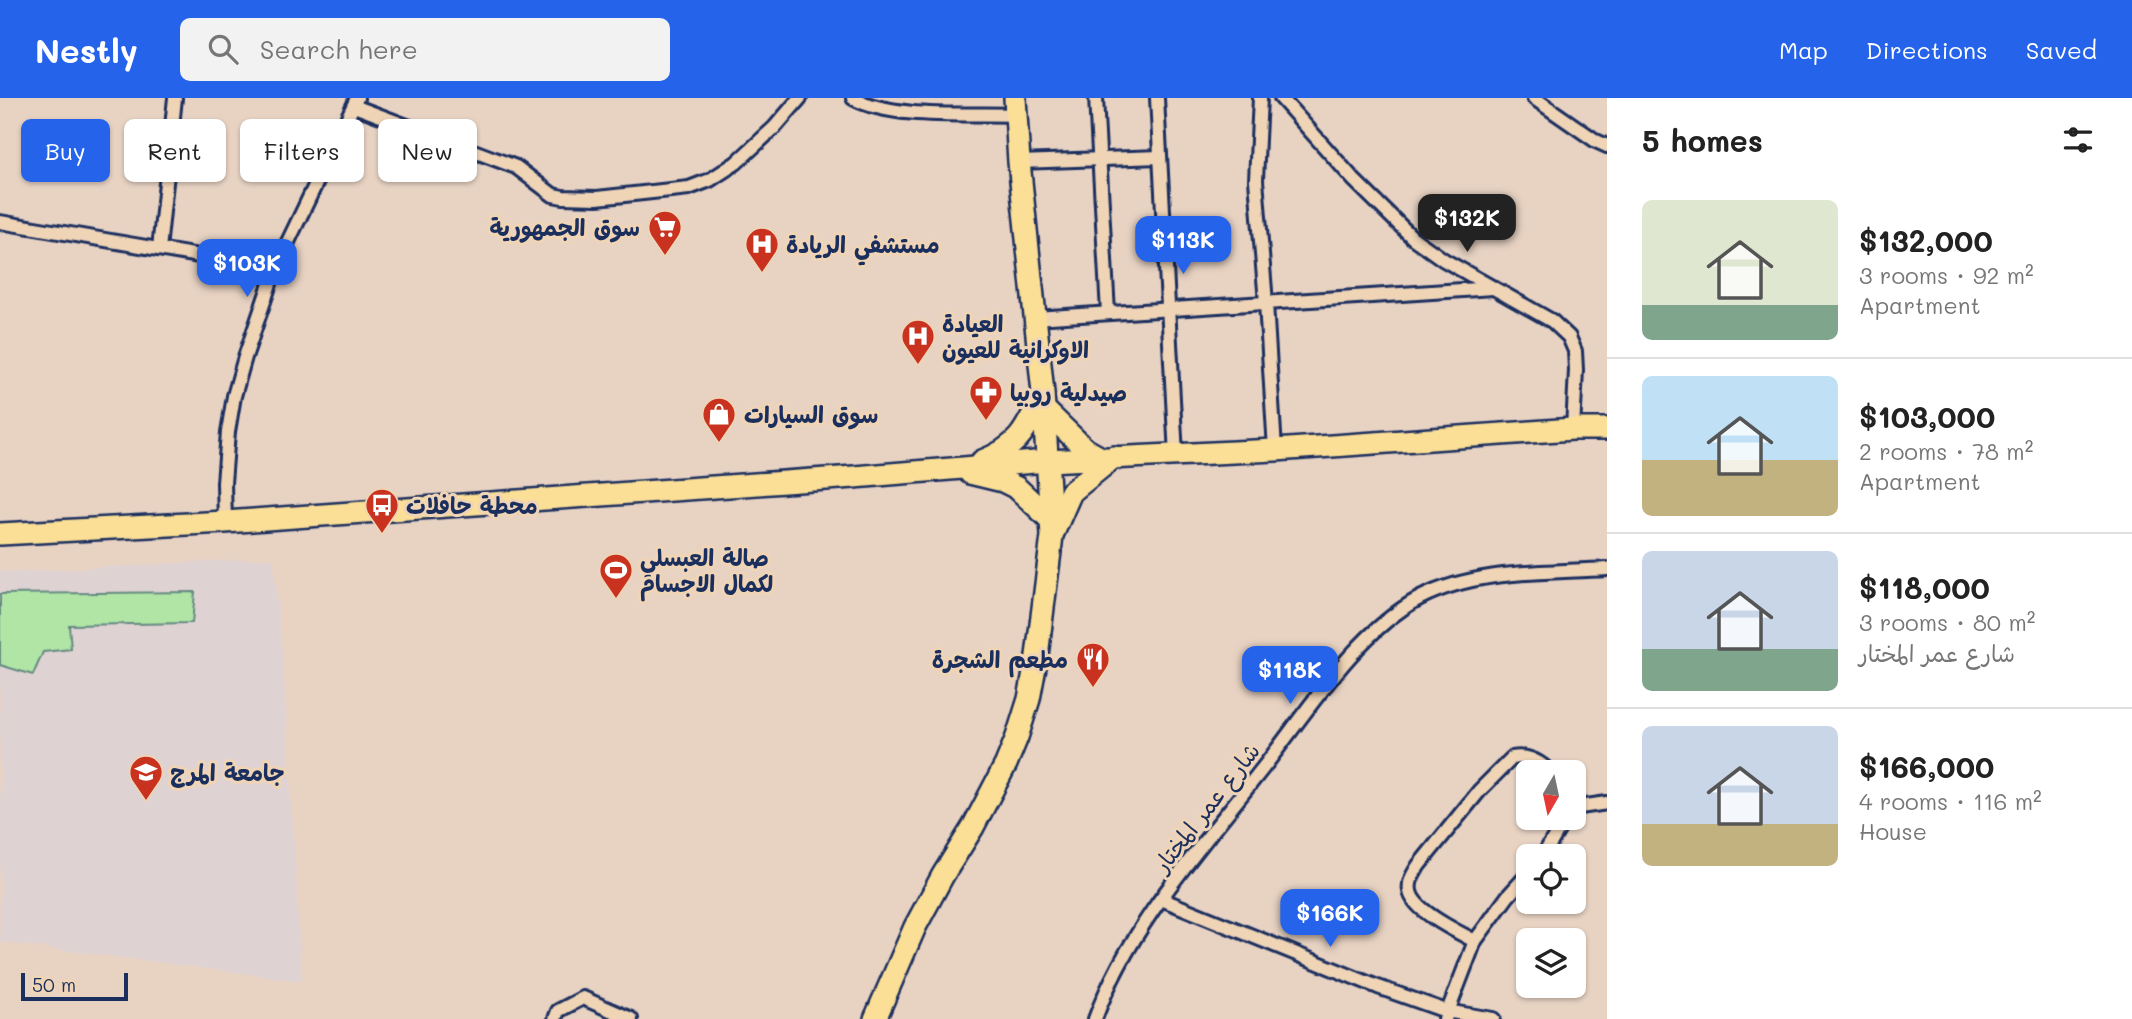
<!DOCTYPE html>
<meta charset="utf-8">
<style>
body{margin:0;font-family:Mali,"Playpen Sans Arabic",sans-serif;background:#f2f2f2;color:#222;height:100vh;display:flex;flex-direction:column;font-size:26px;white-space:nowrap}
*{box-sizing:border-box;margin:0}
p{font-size:23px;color:#767676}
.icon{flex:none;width:38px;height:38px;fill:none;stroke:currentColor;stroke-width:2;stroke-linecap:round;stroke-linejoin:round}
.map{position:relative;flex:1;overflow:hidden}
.details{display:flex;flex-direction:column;background:#fff;width:525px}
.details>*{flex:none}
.top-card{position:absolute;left:21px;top:21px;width:665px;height:63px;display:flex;gap:14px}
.needle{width:46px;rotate:189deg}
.buttons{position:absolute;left:1516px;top:662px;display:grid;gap:14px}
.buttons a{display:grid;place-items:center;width:70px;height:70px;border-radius:10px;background:#fff;box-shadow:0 2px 5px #0004;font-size:35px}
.scale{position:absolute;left:21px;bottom:18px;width:107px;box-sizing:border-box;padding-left:7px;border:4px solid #1b2f5e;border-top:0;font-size:19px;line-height:24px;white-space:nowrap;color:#1b2f5e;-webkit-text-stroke:5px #efd4b6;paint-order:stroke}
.price{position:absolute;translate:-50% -60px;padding:0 16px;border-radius:14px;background:#2563eb;color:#fff;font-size:23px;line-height:46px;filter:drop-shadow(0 2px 4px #0008)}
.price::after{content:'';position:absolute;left:50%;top:42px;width:21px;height:16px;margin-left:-10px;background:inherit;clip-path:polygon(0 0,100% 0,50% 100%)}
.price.active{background:#222;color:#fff}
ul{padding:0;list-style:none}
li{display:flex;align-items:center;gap:21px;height:175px;padding:0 35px}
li+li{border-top:2px solid #e0e0e0}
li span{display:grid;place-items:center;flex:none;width:196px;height:140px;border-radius:10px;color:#555}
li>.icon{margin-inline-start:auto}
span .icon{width:84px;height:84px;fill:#fffc;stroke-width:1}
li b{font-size:30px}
h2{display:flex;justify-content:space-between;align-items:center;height:84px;padding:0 35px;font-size:30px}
.chip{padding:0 24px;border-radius:10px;background:#fff;box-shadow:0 2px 5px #0004;font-size:24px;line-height:63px}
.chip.active{background:#2563eb;color:#fff}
header{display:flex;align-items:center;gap:42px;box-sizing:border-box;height:98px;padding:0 35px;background:#2563eb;color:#fff}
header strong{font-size:33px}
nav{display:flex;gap:38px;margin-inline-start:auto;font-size:24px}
.search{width:490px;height:63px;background:#f2f2f2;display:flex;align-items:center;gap:18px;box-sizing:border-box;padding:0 24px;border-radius:10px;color:#767676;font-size:26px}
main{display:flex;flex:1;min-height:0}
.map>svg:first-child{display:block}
.built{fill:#dfd2d3}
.green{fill:#b0e5a6;stroke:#668a82;stroke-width:2}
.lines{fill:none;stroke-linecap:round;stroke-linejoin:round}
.minor-casing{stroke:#1b2f5e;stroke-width:18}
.primary-casing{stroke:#1b2f5e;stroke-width:26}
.minor{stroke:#efd4b6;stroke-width:12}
.primary{stroke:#fbdf96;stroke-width:21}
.labels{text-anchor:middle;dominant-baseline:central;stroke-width:6;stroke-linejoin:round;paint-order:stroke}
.poi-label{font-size:23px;font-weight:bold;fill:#1b2f5e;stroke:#efd4b6;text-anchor:start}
.street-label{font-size:23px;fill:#1b2f5e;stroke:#efd4b6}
</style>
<header>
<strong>Nestly</strong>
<div class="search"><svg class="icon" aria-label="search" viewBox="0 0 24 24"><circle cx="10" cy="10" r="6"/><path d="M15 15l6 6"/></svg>Search here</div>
<nav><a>Map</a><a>Directions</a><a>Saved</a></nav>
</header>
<main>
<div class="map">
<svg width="1607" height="921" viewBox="0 0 1607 921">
<rect width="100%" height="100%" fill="#e8d3c3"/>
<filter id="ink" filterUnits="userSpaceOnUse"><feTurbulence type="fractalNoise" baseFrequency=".0143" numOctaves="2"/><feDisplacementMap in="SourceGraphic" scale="14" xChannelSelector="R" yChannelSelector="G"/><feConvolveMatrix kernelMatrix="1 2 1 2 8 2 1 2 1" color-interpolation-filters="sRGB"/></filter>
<g filter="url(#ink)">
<path class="built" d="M273,460L283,564L302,883L0,844V473L16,474Z"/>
<path class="green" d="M195,494L192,525L69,527L71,551L43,554L33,577L0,567V496Z"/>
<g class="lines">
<defs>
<g id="minor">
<path d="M853,0C893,22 969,15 1016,17"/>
<path d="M1096,0L1108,215"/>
<path d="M1157,0L1176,358"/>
<path d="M1260,0L1256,82L1266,205L1275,352"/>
<path d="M1281,0L1354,82L1413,140L1444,162L1552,223L1569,239L1575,253L1576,272L1573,331"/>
<path d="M1534,0L1596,43L1607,48"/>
<path d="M354,8L516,69L553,97L563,99L597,100L689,90L710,82L736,65L775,29L800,0"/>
<path d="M1019,64L1160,59"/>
<path d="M0,124L275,171"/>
<path d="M159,151L175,0"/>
<path d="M1035,220L1493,190"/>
<path d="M225,424L224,385L228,334L234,298L245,259L275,171L357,0"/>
<path d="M1573,710L1607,705"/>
<path d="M1543,758L1566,719"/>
<path d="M1161,801L1378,889L1446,913L1493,921"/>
<path d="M1475,843C1458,834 1413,813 1410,793C1408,783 1414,775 1419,767L1480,692L1512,660C1527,657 1539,663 1550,674"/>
<path d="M555,921L558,913L583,900L631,921"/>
<path d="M1095,921C1130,825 1204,746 1266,666C1308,612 1359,532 1420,500C1477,471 1545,475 1607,471"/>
<path d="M1445,921L1475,843L1508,798L1528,776"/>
</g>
<g id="primary">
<path d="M1044,311L1085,351L1101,360"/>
<path d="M982,363C1018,349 1025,334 1041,300"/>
<path d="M970,375L1003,383L1017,390L1051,422"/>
<path d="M1054,433L1071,394L1114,359"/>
<path d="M0,436L225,424L854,379L1047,363L1275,352L1573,331H1607"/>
<path d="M875,921L915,829L943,777L973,729L1006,666L1017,639L1029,601L1037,558L1052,438L1043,295L1019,64L1015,0"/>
</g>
</defs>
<use href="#minor" class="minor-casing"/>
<use href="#primary" class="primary-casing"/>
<use href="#minor" class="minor"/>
<use href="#primary" class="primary"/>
</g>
</g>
<defs>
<symbol id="supermarket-pin" viewBox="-11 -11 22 30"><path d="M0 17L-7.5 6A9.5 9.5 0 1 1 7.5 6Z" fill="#c8321e" stroke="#efd4b6"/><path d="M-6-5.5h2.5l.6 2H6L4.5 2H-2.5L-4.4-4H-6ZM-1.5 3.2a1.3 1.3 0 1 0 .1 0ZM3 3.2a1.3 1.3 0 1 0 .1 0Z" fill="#fff"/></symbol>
<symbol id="hospital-pin" viewBox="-11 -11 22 30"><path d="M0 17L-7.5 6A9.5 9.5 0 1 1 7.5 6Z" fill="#c8321e" stroke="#efd4b6"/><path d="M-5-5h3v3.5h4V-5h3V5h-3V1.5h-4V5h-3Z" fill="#fff"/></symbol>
<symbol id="pharmacy-pin" viewBox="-11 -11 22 30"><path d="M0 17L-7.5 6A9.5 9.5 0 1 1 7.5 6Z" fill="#c8321e" stroke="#efd4b6"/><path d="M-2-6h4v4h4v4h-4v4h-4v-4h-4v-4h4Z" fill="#fff"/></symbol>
<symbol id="shop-pin" viewBox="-11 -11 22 30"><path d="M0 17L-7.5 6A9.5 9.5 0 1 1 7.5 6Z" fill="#c8321e" stroke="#efd4b6"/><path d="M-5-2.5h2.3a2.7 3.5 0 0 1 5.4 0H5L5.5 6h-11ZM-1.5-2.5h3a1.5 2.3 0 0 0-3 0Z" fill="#fff"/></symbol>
<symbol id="bus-pin" viewBox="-11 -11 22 30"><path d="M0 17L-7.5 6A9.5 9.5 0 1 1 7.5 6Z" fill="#c8321e" stroke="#efd4b6"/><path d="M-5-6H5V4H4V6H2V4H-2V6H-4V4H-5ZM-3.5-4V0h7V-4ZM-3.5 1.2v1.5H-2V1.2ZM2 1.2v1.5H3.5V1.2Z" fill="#fff"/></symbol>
<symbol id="stadium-pin" viewBox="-11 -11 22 30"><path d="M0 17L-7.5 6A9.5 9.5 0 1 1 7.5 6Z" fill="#c8321e" stroke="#efd4b6"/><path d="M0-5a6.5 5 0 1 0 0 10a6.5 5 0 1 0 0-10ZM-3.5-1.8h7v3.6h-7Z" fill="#fff"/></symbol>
<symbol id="restaurant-pin" viewBox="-11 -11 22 30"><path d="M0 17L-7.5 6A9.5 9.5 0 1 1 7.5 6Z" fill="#c8321e" stroke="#efd4b6"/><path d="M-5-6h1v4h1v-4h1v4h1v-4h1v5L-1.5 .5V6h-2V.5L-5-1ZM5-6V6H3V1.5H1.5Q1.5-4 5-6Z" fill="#fff"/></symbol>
<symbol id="university-pin" viewBox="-11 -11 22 30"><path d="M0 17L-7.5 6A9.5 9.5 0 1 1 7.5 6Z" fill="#c8321e" stroke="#efd4b6"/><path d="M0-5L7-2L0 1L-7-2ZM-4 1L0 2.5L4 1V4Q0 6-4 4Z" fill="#fff"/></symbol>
</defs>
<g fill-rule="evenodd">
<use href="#supermarket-pin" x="646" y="110" width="38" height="52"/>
<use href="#hospital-pin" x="743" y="127" width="38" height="52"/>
<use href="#hospital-pin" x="899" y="219" width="38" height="52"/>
<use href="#pharmacy-pin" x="967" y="275" width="38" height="52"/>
<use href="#shop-pin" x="700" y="297" width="38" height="52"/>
<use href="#bus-pin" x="363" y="388" width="38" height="52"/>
<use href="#stadium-pin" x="597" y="453" width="38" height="52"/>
<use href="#restaurant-pin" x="1074" y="542" width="38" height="52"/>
<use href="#university-pin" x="127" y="655" width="38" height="52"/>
</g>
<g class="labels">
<g class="poi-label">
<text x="640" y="129" text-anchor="end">سوق الجمهورية</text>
<text x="786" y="146">مستشفي الريادة</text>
<text x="942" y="225">العيادة<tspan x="942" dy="26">الاوكرانية للعيون</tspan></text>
<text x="1010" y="294">صيدلية روبيا</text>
<text x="744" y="316">سوق السيارات</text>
<text x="406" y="407">محطة حافلات</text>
<text x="640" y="459">صالة العبسلي<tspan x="640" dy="26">لكمال الاجسام</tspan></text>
<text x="1068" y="561" text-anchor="end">مطعم الشجرة</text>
<text x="170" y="674">جامعة المرج</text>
</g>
<g class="street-label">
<text transform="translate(1206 709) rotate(-52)">شارع عمر المختار</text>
</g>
</g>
</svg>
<div class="buttons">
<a><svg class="needle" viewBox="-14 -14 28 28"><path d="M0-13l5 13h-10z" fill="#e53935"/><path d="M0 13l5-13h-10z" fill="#767676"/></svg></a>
<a><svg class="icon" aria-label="locate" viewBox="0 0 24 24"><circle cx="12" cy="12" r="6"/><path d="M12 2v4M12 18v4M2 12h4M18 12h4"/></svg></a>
<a><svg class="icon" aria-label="layers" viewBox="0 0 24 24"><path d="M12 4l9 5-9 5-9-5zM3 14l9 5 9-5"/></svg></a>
</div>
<div class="scale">50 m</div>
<b class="price active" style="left:1467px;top:156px">$132K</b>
<b class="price" style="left:1183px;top:178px">$113K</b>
<b class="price" style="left:247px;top:201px">$103K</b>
<b class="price" style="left:1290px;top:608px">$118K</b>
<b class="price" style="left:1330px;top:851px">$166K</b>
<div class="top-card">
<a class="chip active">Buy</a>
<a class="chip">Rent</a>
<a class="chip">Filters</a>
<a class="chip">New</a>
</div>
</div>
<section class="details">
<h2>5 homes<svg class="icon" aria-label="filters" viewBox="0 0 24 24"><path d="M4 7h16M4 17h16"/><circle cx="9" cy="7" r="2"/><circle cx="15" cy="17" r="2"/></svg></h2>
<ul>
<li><span style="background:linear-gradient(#dfe7d0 75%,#7fa58c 0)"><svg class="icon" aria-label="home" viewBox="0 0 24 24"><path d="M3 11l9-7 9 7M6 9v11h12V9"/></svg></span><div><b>$132,000</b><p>3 rooms · 92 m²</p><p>Apartment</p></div></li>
<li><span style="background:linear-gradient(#bfe0f5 60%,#c2b280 0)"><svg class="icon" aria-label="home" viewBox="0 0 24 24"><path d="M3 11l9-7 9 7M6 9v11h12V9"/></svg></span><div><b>$103,000</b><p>2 rooms · 78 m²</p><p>Apartment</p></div></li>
<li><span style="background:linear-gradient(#c9d6e8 70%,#7fa58c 0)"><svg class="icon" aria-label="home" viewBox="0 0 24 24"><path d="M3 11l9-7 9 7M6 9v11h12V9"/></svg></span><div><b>$118,000</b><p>3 rooms · 80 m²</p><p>شارع عمر المختار</p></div></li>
<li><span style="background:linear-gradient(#c9d6e8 70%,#c2b280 0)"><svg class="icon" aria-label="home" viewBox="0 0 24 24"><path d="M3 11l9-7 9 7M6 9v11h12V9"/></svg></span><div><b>$166,000</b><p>4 rooms · 116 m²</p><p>House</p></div></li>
</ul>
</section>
</main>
